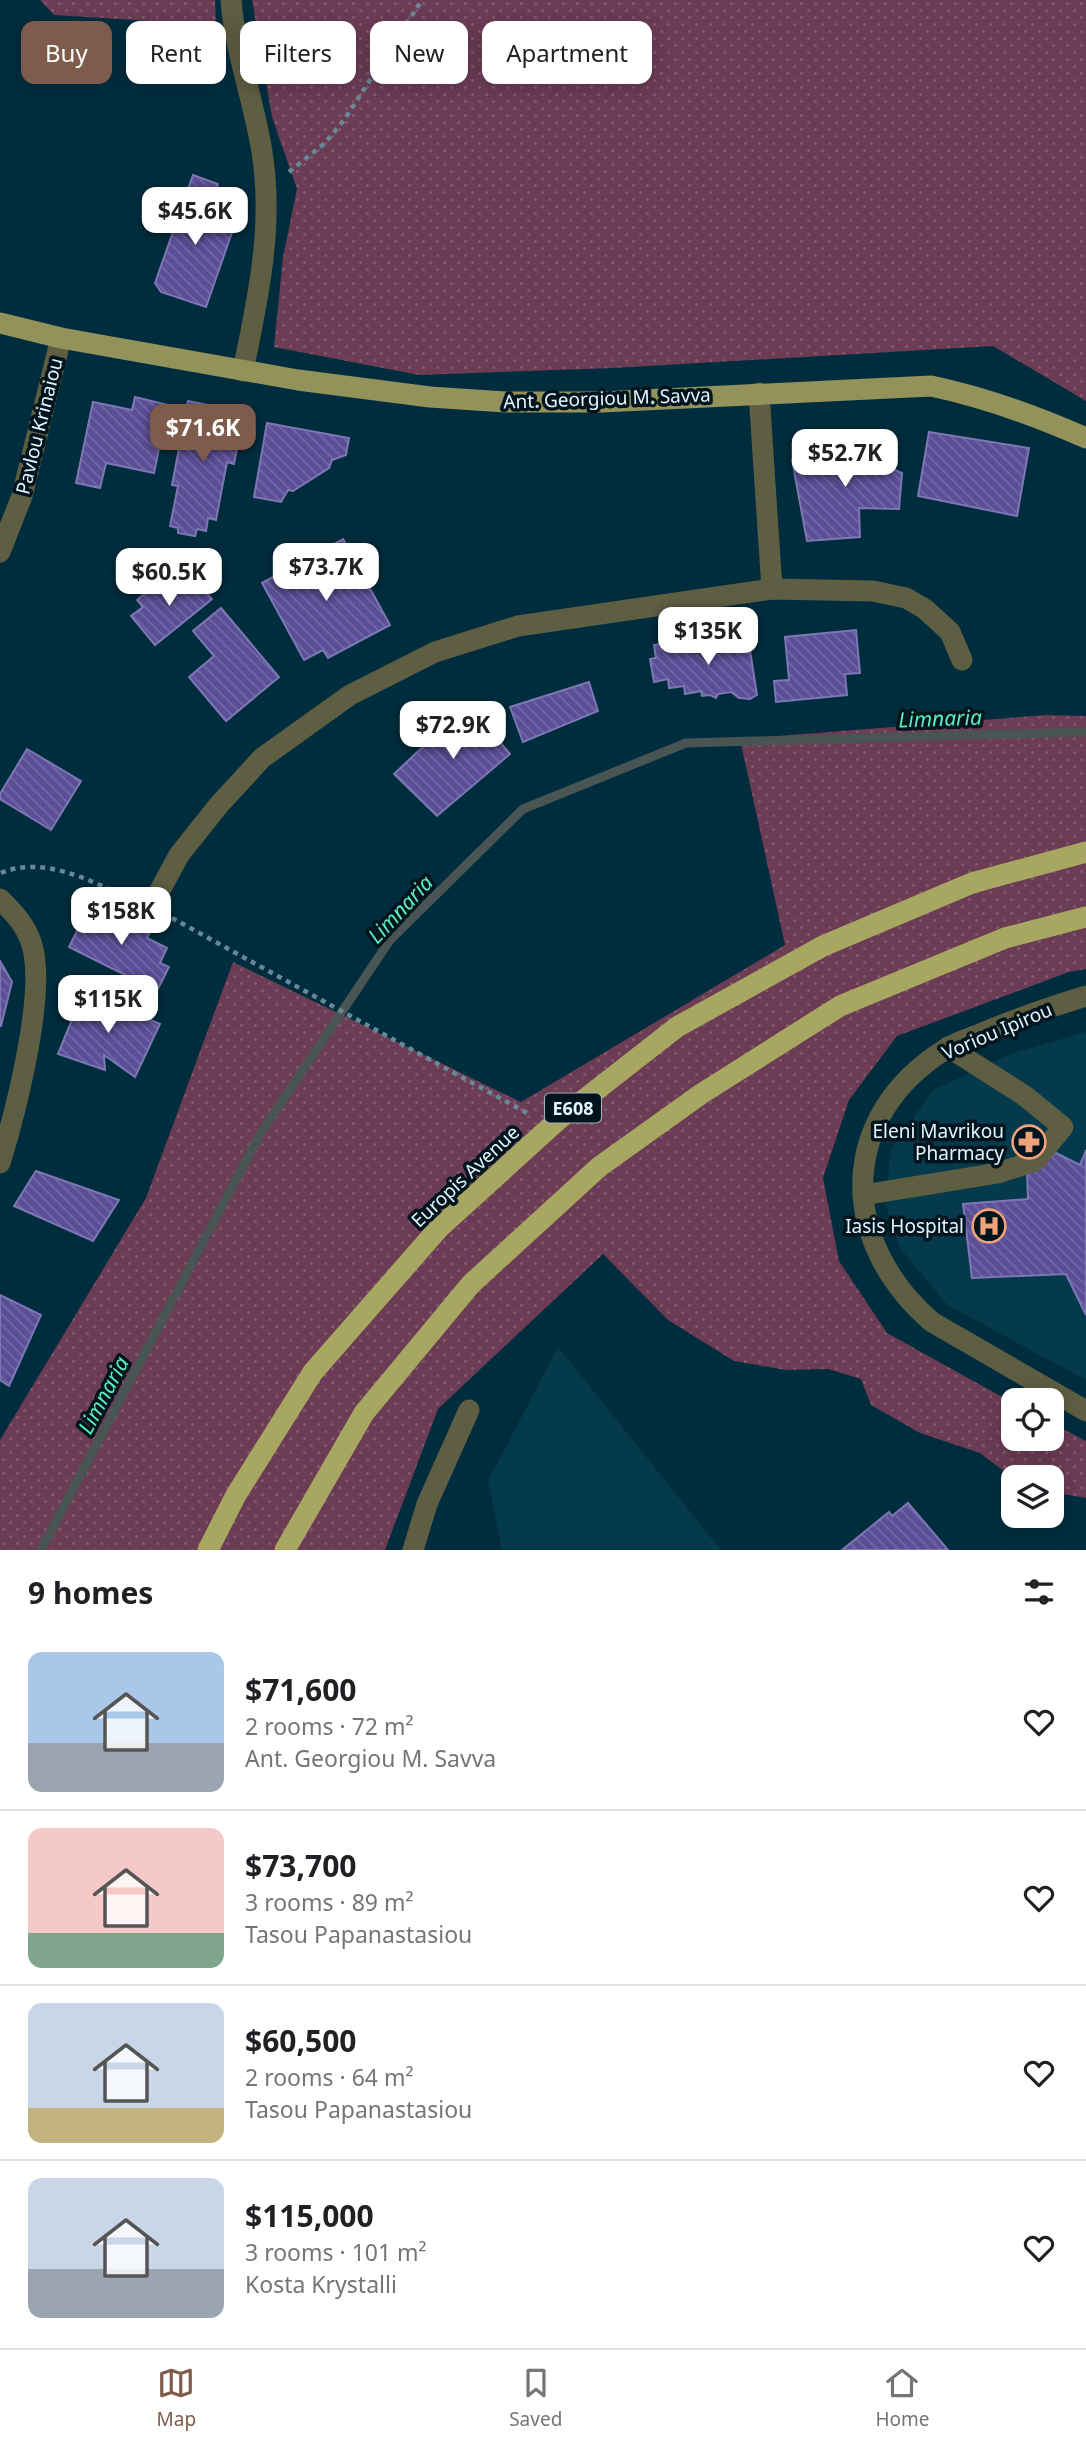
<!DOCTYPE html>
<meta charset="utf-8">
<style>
body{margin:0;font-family:"Noto Sans",sans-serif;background:#f2f2f2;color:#202124;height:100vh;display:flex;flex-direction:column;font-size:26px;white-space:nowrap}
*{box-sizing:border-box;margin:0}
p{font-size:23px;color:#757577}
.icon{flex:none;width:38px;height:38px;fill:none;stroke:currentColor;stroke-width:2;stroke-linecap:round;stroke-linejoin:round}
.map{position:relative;height:1550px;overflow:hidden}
.panel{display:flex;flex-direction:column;background:#fff;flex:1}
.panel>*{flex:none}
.guide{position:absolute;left:21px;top:21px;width:700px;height:63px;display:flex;gap:14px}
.fabs{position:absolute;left:1001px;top:1388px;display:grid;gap:14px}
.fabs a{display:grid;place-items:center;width:63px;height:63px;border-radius:14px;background:#fff;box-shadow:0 4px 18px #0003;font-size:35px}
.price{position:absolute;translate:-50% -60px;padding:0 16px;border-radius:14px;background:#fff;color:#222;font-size:23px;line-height:46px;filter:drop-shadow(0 2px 4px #0008)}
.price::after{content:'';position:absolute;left:50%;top:42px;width:21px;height:16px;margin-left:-10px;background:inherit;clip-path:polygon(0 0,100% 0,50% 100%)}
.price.on{background:#7e5b4a;color:#fff}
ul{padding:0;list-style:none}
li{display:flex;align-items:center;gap:21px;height:175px;padding:0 28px}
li+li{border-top:2px solid #e0e0e0}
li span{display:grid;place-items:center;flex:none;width:196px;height:140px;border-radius:14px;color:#555}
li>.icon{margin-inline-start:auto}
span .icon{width:84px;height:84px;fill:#fffc;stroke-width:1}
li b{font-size:30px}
h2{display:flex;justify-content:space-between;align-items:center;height:84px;padding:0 28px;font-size:30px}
.tag{padding:0 24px;border-radius:14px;background:#fff;box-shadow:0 4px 18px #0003;font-size:24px;line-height:63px}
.tag.on{background:#7e5b4a;color:#fff}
.tab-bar{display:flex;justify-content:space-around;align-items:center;height:98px;border-top:2px solid #e0e0e0;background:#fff;font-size:19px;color:#757577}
.tab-bar a{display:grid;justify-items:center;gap:4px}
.tab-bar .on{color:#7e5b4a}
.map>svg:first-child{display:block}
.built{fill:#05394c}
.grass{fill:url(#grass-dots)}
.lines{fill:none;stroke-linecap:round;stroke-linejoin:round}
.stream{stroke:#485553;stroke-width:9}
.building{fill:url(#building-back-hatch);stroke:#7d77b3;stroke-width:2}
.path{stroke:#698895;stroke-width:4.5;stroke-dasharray:5 5;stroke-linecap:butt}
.minor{stroke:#5e5e43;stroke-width:21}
.major{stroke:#92925a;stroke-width:21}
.highway{stroke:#a7a762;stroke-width:21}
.labels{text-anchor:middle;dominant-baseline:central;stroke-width:7;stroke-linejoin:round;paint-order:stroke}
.shield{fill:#00141e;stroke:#a1b2b9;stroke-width:2}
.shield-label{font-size:18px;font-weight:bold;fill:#e6f5fc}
.street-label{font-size:19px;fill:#e6f5fc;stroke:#00141e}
.poi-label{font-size:19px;fill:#e6f5fc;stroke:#00141e;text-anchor:end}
.water-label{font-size:21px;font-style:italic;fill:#59efbf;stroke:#00141e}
</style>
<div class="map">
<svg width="1086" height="1550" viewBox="0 0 1086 1550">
<defs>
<pattern id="grass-dots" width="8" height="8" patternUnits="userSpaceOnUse" patternTransform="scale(1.75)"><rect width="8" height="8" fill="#6b3c54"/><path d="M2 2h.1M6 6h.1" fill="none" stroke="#80596e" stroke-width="1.8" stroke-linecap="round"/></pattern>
<pattern id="building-back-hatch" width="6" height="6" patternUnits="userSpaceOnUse" patternTransform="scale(1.75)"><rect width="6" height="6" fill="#5a4e97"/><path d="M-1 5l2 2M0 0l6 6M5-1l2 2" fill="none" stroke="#7268a6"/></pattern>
</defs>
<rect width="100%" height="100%" fill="#002d3e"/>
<g class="built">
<path d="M1086,1032V1380L947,1305L900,1248L885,1204L891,1149L933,1090L1013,1053Z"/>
<path d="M558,1347L721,1550H502L488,1481Z"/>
</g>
<g class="grass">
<path d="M40,0H215L216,25L54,15Z"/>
<path d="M252,0H1086V401L993,346L614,368L419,375L274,347L283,257L297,189L272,117Z"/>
<path d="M1046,715L1086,716V969L1069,972L897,1036L849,1100L823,1178L839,1261L887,1333L1013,1403V1438H1052V1423L1086,1441V1498L1052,1492V1477L1013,1478L980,1453L920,1433L871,1405L861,1379L828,1369L786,1370L734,1361L668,1320L603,1254L438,1409L385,1550H0V1440L146,1198L233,962L521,1102L785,945L740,739Z"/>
</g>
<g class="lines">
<path class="stream" d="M41,1550L260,1134L390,940L523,809L686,743L1086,732"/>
</g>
<g class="building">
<path d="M193,175L218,184L208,212L236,221L206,307L161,292L155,283Z"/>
<path d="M135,397L168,405L154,473L106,463L100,488L76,483L93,402L132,410Z"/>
<path d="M188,401L244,412L234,464L227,462L216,520L208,518L206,531L197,529L195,536L178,533V528L170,526L178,486L172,485Z"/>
<path d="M267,423L349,438L346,455L332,460L329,468L293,491L288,490L281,502L254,497Z"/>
<path d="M929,432L1029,448L1017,516L918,496Z"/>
<path d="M884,437L885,466L902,473L899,509L859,508L860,537L807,541L792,460Z"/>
<path d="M343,539L390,625L328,658L323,650L304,660L262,583Z"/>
<path d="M191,574L212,599L155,645L131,616L143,607L137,600L158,582L167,593Z"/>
<path d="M221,608L279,677L226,721L189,677L214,656L193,631Z"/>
<path d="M856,630L860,673L845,674L847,695L776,702L774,681L789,680L785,637Z"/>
<path d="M747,631L757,695L750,699L739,698L731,692L718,694L716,698L710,695L702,696L701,691L685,694L684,686L669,688L668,679L654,682L650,659L656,658L654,645L682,640L683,648L717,644L716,635Z"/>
<path d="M589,682L598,711L523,742L510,707Z"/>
<path d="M468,704L510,754L437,816L394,774Z"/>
<path d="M27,749L81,781L51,830L0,799V794Z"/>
<path d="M91,903L150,932L147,938L167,948L160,963L169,967L157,991L69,947Z"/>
<path d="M0,961L12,982L1,1026H0Z"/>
<path d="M84,990L160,1024L135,1077L104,1055L105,1070L58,1054Z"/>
<path d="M1086,1150V1315L1066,1274L972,1278L963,1204L1028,1199L1027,1173L1056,1153L1080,1165Z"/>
<path d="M36,1171L119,1200L93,1241L14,1206Z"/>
<path d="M0,1295L41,1315L9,1386L0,1380Z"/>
<path d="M908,1503L948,1550H842L889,1512L892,1516Z"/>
</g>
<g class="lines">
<g class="path">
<path d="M289,172L325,143L344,120L422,0"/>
<path d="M1,873C44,855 90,881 129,898"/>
<path d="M172,918L529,1114"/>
</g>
<g class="minor">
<path d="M231,0C235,52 254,101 262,152C274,226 258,298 243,371"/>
<path d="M759,393L772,589"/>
<path d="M0,552L22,496L61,338"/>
<path d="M0,899C13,912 25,924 31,942C48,989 15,1114 0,1163"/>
<path d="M151,907L179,855L218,806L262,758L350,695L435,652L518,626L772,589L873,591L906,598L925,609L950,632L962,660"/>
<path d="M1086,996C1050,1007 1015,1019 980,1034C969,1038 956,1042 946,1049C837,1116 838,1241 932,1322L1086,1411"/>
<path d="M863,1195L998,1173L1035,1161L1063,1127L1025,1096L948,1047"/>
<path d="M413,1550L427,1504L469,1410"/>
</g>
<path class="major" d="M0,323L61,338L298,380L430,397L505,402H602L931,386C984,397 1036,416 1086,438"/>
<g class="highway">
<path d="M208,1550L236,1495L313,1372L439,1228L558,1120L677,1027L823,946L972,883L1086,852"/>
<path d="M285,1550L364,1413L471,1284L599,1167L701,1094L840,1006L1005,938L1086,917"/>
</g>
</g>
<defs>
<symbol id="pharmacy-ring" viewBox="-11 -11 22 22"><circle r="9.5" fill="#00141e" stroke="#f0a279" stroke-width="1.5"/><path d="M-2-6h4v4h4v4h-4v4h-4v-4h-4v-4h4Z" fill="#f0a279"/></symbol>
<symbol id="hospital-ring" viewBox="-11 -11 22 22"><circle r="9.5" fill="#00141e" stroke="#f0a279" stroke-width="1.5"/><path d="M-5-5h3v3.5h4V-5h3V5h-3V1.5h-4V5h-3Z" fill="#f0a279"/></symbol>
</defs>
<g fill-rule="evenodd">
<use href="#pharmacy-ring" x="1010" y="1123" width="38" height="38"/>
<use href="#hospital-ring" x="970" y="1207" width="38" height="38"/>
</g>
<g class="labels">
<rect class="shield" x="545" y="1093.5" width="56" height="29" rx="5"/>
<g class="shield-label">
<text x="573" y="1108">E608</text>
</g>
<g class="street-label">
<text transform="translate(607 398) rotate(-2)">Ant. Georgiou M. Savva</text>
<text transform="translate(39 426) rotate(-76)">Pavlou Krinaiou</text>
<text transform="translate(997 1031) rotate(-23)">Voriou Ipirou</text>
<text transform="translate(465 1176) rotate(-43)">Europis Avenue</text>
</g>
<g class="poi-label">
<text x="1004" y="1131">Eleni Mavrikou<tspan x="1004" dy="22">Pharmacy</tspan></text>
<text x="964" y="1226">Iasis Hospital</text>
</g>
<g class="water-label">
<text transform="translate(940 718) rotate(-2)">Limnaria</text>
<text transform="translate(400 909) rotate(-47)">Limnaria</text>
<text transform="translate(103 1395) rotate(-62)">Limnaria</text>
</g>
</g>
</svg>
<div class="fabs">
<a><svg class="icon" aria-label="locate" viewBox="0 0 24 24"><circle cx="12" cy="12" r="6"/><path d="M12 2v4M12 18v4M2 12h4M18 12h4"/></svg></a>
<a><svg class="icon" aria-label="layers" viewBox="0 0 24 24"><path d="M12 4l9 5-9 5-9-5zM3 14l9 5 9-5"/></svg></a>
</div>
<b class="price" style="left:195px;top:247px">$45.6K</b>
<b class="price on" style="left:203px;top:464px">$71.6K</b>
<b class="price" style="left:845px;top:489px">$52.7K</b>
<b class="price" style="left:326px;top:603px">$73.7K</b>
<b class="price" style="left:169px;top:608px">$60.5K</b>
<b class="price" style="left:708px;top:667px">$135K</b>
<b class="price" style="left:453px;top:761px">$72.9K</b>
<b class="price" style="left:121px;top:947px">$158K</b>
<b class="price" style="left:108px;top:1035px">$115K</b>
<div class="guide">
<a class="tag on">Buy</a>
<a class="tag">Rent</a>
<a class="tag">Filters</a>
<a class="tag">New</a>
<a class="tag">Apartment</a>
</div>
</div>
<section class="panel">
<h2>9 homes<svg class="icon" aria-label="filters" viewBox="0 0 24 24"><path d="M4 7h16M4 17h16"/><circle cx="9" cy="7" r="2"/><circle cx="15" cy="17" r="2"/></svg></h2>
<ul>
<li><span style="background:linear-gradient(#a9c7e8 65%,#9aa5b1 0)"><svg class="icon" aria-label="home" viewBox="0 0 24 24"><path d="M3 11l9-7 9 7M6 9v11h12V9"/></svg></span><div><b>$71,600</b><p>2 rooms · 72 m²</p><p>Ant. Georgiou M. Savva</p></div><svg class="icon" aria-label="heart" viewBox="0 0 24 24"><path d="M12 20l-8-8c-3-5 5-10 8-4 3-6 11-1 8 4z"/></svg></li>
<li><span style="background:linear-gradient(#f6c9c9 75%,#7fa58c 0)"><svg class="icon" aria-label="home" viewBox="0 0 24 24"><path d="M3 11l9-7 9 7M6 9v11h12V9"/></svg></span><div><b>$73,700</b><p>3 rooms · 89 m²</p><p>Tasou Papanastasiou</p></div><svg class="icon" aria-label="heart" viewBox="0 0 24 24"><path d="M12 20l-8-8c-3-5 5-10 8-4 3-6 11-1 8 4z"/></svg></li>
<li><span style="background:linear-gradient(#c9d6e8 75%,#c2b280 0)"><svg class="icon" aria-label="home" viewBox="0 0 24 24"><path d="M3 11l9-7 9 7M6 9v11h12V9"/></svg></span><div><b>$60,500</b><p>2 rooms · 64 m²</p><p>Tasou Papanastasiou</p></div><svg class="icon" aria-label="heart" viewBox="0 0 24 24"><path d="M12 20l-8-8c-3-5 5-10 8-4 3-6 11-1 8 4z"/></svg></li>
<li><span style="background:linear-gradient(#c9d6e8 65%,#9aa5b1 0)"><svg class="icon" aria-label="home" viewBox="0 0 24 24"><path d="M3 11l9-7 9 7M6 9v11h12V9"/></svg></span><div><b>$115,000</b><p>3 rooms · 101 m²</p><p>Kosta Krystalli</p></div><svg class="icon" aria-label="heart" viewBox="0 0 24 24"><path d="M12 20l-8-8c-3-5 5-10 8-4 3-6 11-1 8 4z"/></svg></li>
</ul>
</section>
<nav class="tab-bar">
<a class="on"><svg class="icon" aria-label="map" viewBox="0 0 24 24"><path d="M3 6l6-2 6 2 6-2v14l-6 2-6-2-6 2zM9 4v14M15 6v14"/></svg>Map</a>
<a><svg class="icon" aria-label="saved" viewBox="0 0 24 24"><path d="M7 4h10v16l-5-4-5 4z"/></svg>Saved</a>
<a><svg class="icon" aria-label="home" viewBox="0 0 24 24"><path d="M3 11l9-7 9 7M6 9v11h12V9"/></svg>Home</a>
</nav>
